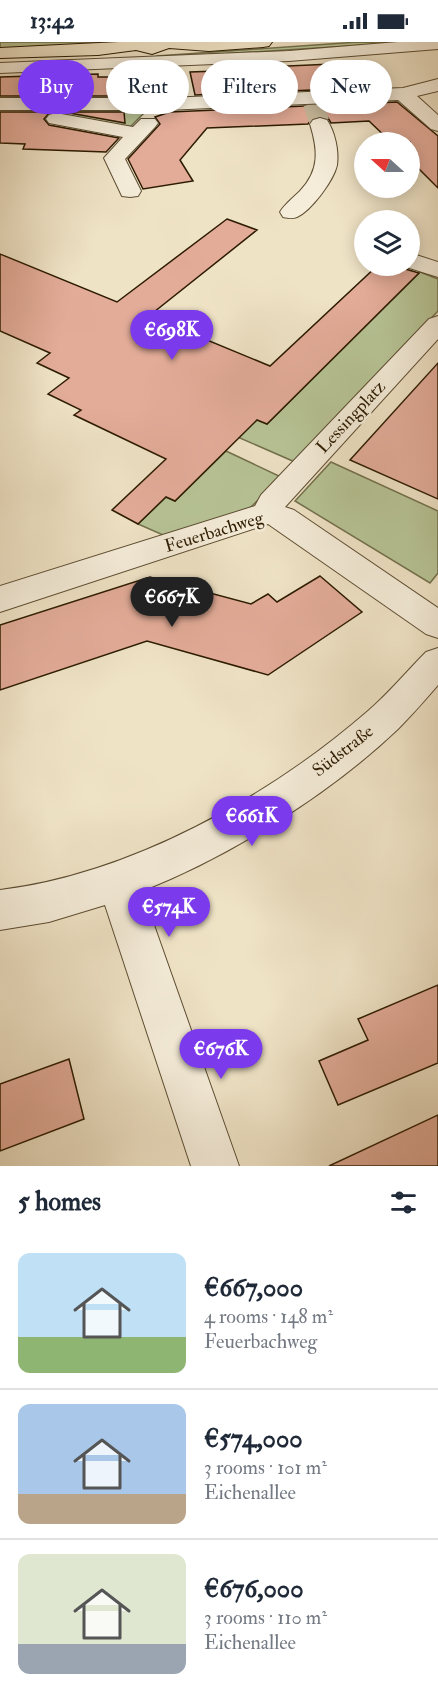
<!DOCTYPE html>
<meta charset="utf-8">
<style>
body{margin:0;font-family:"IM FELL Double Pica",serif;background:#f6f6f7;color:#1f2937;height:100vh;display:flex;flex-direction:column;font-size:22px;white-space:nowrap}
*{box-sizing:border-box;margin:0}
p{font-size:20px;color:#747a83}
.icon{flex:none;width:33px;height:33px;fill:none;stroke:currentColor;stroke-width:2;stroke-linecap:round;stroke-linejoin:round}
.map{position:relative;height:1124px;overflow:hidden}
.details{display:flex;flex-direction:column;background:#fff;flex:1}
.details>*{flex:none}
.guide{position:absolute;left:18px;top:18px;width:402px;height:54px;display:flex;gap:12px}
.needle{width:39px;rotate:291deg}
.controls{position:absolute;left:354px;top:90px;display:grid;gap:12px}
.controls a{display:grid;place-items:center;width:66px;height:66px;border-radius:50%;background:#fff;box-shadow:0 3px 15px #0003;font-size:30px}
.price{position:absolute;translate:-50% -51px;padding:0 14px;border-radius:21px;background:#7c3aed;color:#fff;font-size:20px;line-height:39px;filter:drop-shadow(0 2px 3px #0008)}
.price::after{content:'';position:absolute;left:50%;top:36px;width:18px;height:14px;margin-left:-9px;background:inherit;clip-path:polygon(0 0,100% 0,50% 100%)}
.price.selected{background:#222;color:#fff}
ul{padding:0;list-style:none}
li{display:flex;align-items:center;gap:18px;height:150px;padding:0 18px}
li+li{border-top:2px solid #e0e1e3}
li span{display:grid;place-items:center;flex:none;width:168px;height:120px;border-radius:12px;color:#555}
li>.icon{margin-inline-start:auto}
span .icon{width:72px;height:72px;fill:#fffc;stroke-width:1}
li b{font-size:26px}
h2{display:flex;justify-content:space-between;align-items:center;height:72px;padding:0 18px;font-size:26px}
.pill{padding:0 21px;border-radius:27px;background:#fff;box-shadow:0 3px 15px #0003;font-size:21px;line-height:54px}
.pill.selected{background:#7c3aed;color:#fff}
.status{display:flex;justify-content:space-between;align-items:center;height:42px;padding:0 30px;background:#fff;direction:ltr}
.status svg{height:16px;fill:currentColor}
.map>svg:first-child{display:block}
.green{fill:#b7c496;stroke:#72704c;stroke-width:1.5}
.building{fill:#e3ac99;stroke:#2c1b01;stroke-width:1.5}
.lines{fill:none;stroke-linecap:round;stroke-linejoin:round}
.minor-tunnel{stroke:#c8bb9f;stroke-width:20;stroke-dasharray:20 10;stroke-linecap:butt}
.minor-casing{stroke:#5d4d32;stroke-width:2}
.major-casing{stroke:#2c1b01;stroke-width:2}
.minor{fill:#f5edda;fill-rule:evenodd}
.major{fill:#efe3c6;fill-rule:evenodd}
.labels{text-anchor:middle;dominant-baseline:central;stroke-width:5;stroke-linejoin:round;paint-order:stroke}
.street-label{font-size:18px;fill:#2c1b01;stroke:#f5edda}
</style>
<div class="status"><b>13:42</b><svg viewBox="0 0 49 12"><path d="M0 12V9h3v3zM5 12V6h3v6zM10 12V3h3v9zM15 12V0h3v12zM26 1h20v11H26zM47 4h2v5h-2z"/></svg></div>
<div class="map">
<svg width="438" height="1124" viewBox="0 0 438 1124">
<rect width="100%" height="100%" fill="#efe3c6"/>
<filter id="stains"><feTurbulence type="fractalNoise" baseFrequency=".00333" numOctaves="4"/><feColorMatrix values="0 0 0 0 .2 0 0 0 0 .09 0 0 0 0 .02 0 0 0 .5 -.17"/></filter>
<radialGradient id="worn" r=".72"><stop offset=".6" stop-color="#630" stop-opacity="0"/><stop offset="1" stop-color="#630" stop-opacity=".3"/></radialGradient>
<g class="green">
<path d="M0,0H106L107,3L0,6Z"/>
<path d="M358,0L395,1L157,16V14Z"/>
<path d="M38,66H149L130,85L35,69Z"/>
<path d="M420,230L438,237V269L295,420L233,393L251,375L267,382Z"/>
<path d="M226,409L281,435L248,468L163,493L138,482L166,455L175,459Z"/>
<path d="M331,420L438,469V531L430,541L295,459Z"/>
</g>
<g class="building">
<path d="M355,21L381,45L195,53L190,30L218,29V27Z"/>
<path d="M98,32V35H121L123,54H0V35Z"/>
<path d="M397,60L438,94V146L410,118V100H391L369,79L331,81L328,76L321,74L312,76L308,82L207,86L180,118L193,139L143,147L128,117L160,82L155,75L170,70Z"/>
<path d="M0,70H50L44,77L49,83L119,96L106,110L23,107L25,102L0,101Z"/>
<path d="M64,70H124L125,81Z"/>
<path d="M227,177L257,188L149,274L270,324L377,224H401L402,226L419,231L267,382L257,378L175,459L166,455L138,482L112,468L166,417L74,373L81,368L48,352L69,336L37,321L50,311L0,289V212L117,260Z"/>
<path d="M438,321V457L350,418Z"/>
<path d="M320,534L362,570L268,633L147,599L0,648V583L150,535L251,562L268,552L277,560Z"/>
<path d="M438,943V1021L338,1063L319,1019L368,998L358,977Z"/>
<path d="M69,1017L84,1077L0,1109V1042Z"/>
<path d="M438,1073V1124H329Z"/>
</g>
<g class="lines">
<path class="minor-tunnel" d="M313,61L320,82"/>
<defs>
<g id="minor">
<path d="M398,0H438V7L289,19L0,31V21L289,9Z"/>
<path d="M438,37V49L417,54L438,73V89L431,87L398,58L166,68H0V56H166L403,46Z"/>
<path d="M56,71L133,85L141,77H155L158,81L155,85L125,117L141,149L138,154L130,155L122,154L104,116L123,95L49,81L46,77L49,73Z"/>
<path d="M320,76L327,78C335,90 339,109 337,123C334,138 311,169 297,175C292,177 288,176 283,175L280,170C285,162 293,156 300,149C320,128 318,108 310,82L313,78Z"/>
<path d="M410,211L438,220V235L403,224H410Z"/>
<path d="M438,274V297L285,465L294,468L438,566V596L426,592L268,482L0,570V544L255,464L261,453L429,277Z"/>
<path d="M438,606V643C425,658 412,673 398,687C330,752 229,815 142,849L239,1124H191L105,863L49,880L0,888V848C131,832 269,755 368,669C389,651 406,630 426,610Z"/>
</g>
<path id="major" d="M119,0H272L269,4L263,5L209,9L169,6L152,12L136,8L98,13L0,16V6Z"/>
</defs>
<use href="#minor" class="minor-casing"/>
<use href="#major" class="major-casing"/>
<use href="#minor" class="minor"/>
<use href="#major" class="major"/>
</g>
<g class="labels">
<g class="street-label">
<text transform="translate(351 375) rotate(-47)">Lessingplatz</text>
<text transform="translate(214 490) rotate(-17)">Feuerbachweg</text>
<text transform="translate(343 709) rotate(-38)">Südstraße</text>
</g>
</g>
<rect width="100%" height="100%" filter="url(#stains)"/>
<rect width="100%" height="100%" fill="url(#worn)"/>
</svg>
<div class="controls">
<a><svg class="needle" viewBox="-14 -14 28 28"><path d="M0-13l5 13h-10z" fill="#e53935"/><path d="M0 13l5-13h-10z" fill="#747a83"/></svg></a>
<a><svg class="icon" aria-label="layers" viewBox="0 0 24 24"><path d="M12 4l9 5-9 5-9-5zM3 14l9 5 9-5"/></svg></a>
</div>
<b class="price" style="left:172px;top:319px">€698K</b>
<b class="price selected" style="left:172px;top:586px">€667K</b>
<b class="price" style="left:252px;top:805px">€661K</b>
<b class="price" style="left:169px;top:896px">€574K</b>
<b class="price" style="left:221px;top:1038px">€676K</b>
<div class="guide">
<a class="pill selected">Buy</a>
<a class="pill">Rent</a>
<a class="pill">Filters</a>
<a class="pill">New</a>
</div>
</div>
<section class="details">
<h2>5 homes<svg class="icon" aria-label="filters" viewBox="0 0 24 24"><path d="M4 7h16M4 17h16"/><circle cx="9" cy="7" r="2"/><circle cx="15" cy="17" r="2"/></svg></h2>
<ul>
<li><span style="background:linear-gradient(#bfe0f5 70%,#8fb573 0)"><svg class="icon" aria-label="home" viewBox="0 0 24 24"><path d="M3 11l9-7 9 7M6 9v11h12V9"/></svg></span><div><b>€667,000</b><p>4 rooms · 148 m²</p><p>Feuerbachweg</p></div></li>
<li><span style="background:linear-gradient(#a9c7e8 75%,#b9a48a 0)"><svg class="icon" aria-label="home" viewBox="0 0 24 24"><path d="M3 11l9-7 9 7M6 9v11h12V9"/></svg></span><div><b>€574,000</b><p>3 rooms · 101 m²</p><p>Eichenallee</p></div></li>
<li><span style="background:linear-gradient(#dfe7d0 75%,#9aa5b1 0)"><svg class="icon" aria-label="home" viewBox="0 0 24 24"><path d="M3 11l9-7 9 7M6 9v11h12V9"/></svg></span><div><b>€676,000</b><p>3 rooms · 110 m²</p><p>Eichenallee</p></div></li>
</ul>
</section>
